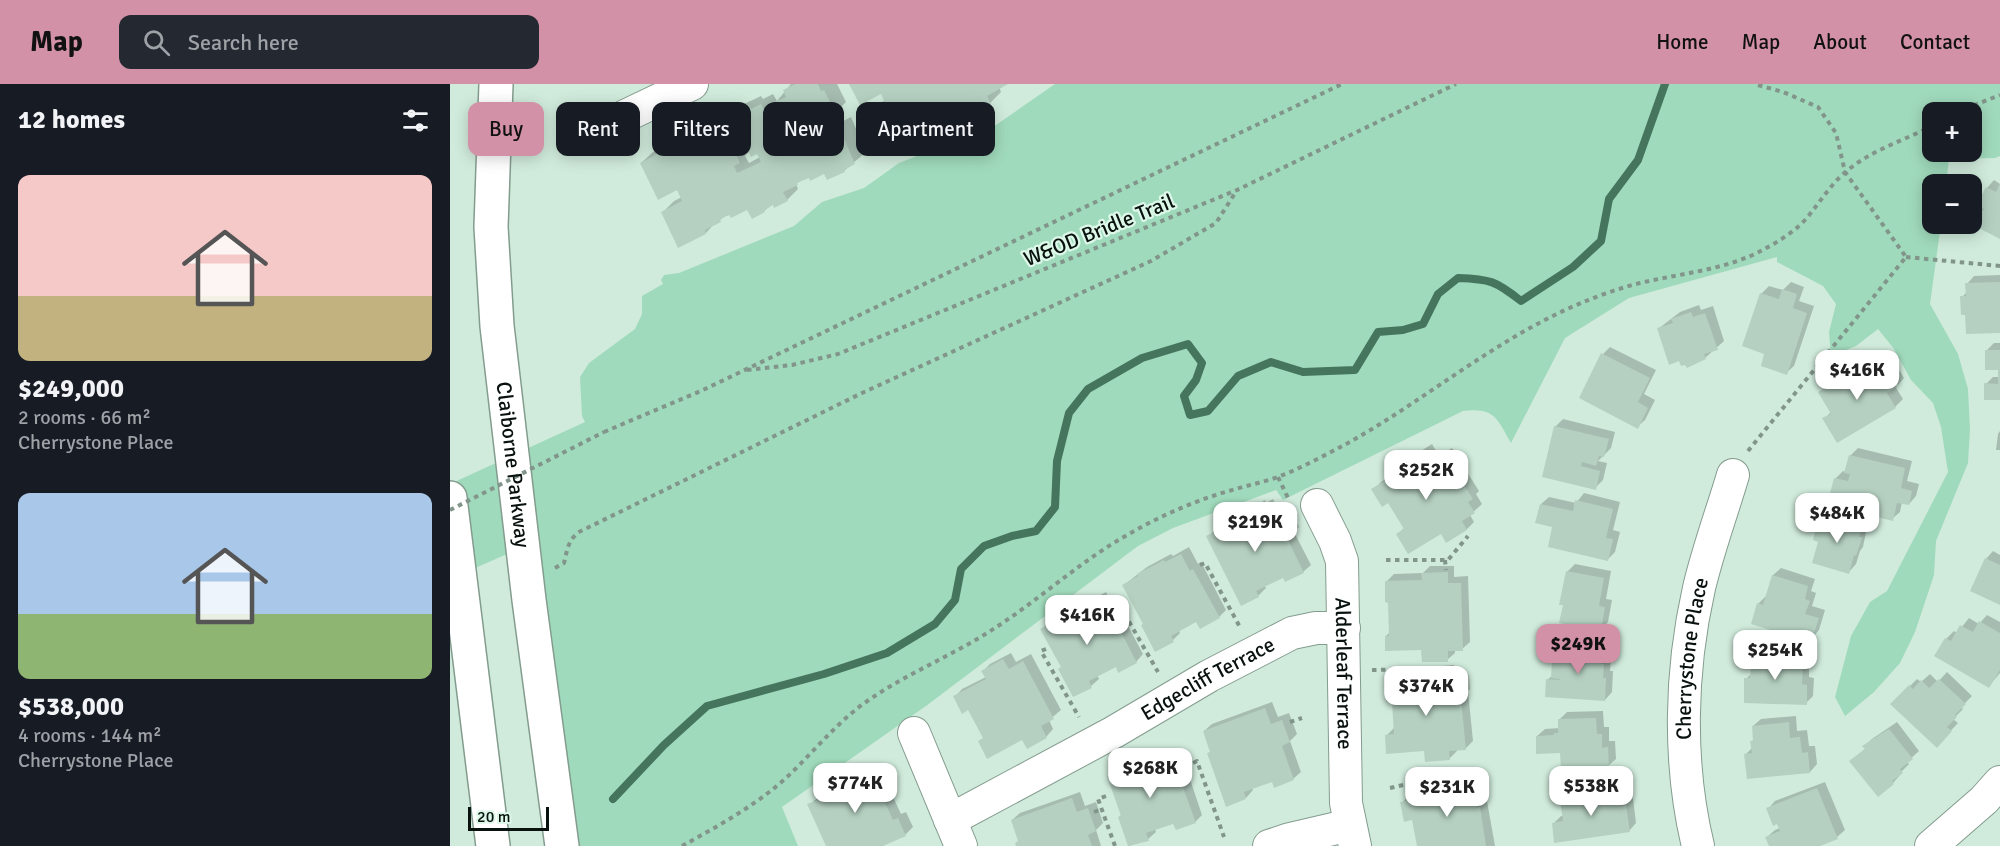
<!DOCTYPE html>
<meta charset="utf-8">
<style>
body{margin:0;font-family:Signika,sans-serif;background:#242831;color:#f1f3f6;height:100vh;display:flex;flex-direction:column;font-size:22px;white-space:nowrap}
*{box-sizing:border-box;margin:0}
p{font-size:20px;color:#9ea1a6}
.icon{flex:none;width:33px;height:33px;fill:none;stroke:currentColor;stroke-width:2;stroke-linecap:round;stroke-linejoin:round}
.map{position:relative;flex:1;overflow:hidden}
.drawer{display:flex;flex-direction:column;background:#171b24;width:450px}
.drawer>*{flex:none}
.hud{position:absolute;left:18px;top:18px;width:570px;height:54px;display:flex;gap:12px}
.tools{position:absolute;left:1472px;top:18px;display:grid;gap:12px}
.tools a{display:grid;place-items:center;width:60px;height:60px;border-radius:12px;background:#171b24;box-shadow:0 3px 15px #0003;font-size:30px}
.scale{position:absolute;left:18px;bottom:15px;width:81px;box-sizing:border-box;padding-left:6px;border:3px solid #09120e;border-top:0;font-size:16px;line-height:21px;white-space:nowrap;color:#09120e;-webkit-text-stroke:4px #ddf8e9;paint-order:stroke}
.price{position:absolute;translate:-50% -51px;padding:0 14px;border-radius:12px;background:#fff;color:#222;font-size:20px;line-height:39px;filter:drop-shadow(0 2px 3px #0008)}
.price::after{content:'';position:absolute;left:50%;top:36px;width:18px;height:14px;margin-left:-9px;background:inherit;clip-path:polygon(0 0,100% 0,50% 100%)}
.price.active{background:#d291a6;color:#111}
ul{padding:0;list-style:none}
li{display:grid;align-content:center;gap:12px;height:318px;padding:0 18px}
li span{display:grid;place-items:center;height:186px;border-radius:12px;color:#555}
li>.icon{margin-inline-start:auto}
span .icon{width:108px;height:108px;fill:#fffc;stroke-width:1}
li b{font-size:26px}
h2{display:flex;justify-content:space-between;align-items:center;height:72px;padding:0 18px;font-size:26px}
.chip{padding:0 21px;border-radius:12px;background:#171b24;box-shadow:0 3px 15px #0003;font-size:21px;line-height:54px}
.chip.active{background:#d291a6;color:#111}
header{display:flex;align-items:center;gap:36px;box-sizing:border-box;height:84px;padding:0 30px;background:#d291a6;color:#111}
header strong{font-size:28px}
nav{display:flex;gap:33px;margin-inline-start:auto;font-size:21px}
.search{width:420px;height:54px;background:#242831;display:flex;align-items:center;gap:15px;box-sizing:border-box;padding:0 21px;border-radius:12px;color:#9ea1a6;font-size:22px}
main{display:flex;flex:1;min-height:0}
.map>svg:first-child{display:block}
.green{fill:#a0dabc;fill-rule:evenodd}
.shadow{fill:#0003;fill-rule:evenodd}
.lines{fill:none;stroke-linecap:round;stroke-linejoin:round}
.stream{stroke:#46755e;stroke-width:8}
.building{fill:#b5d0c1}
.street-casing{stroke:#839c8e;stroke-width:34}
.secondary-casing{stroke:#839c8e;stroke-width:36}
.path{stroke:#81958a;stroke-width:4;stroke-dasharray:4.5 4.5;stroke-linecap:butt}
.street{stroke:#fff;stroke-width:32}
.secondary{stroke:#fff;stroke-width:33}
.path-bridge{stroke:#81958a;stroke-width:4;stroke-dasharray:4.5 4.5;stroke-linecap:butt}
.labels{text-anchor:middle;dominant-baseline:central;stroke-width:4.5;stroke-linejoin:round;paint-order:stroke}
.street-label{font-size:21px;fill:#09120e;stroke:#ddf8e9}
</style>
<header>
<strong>Map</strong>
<div class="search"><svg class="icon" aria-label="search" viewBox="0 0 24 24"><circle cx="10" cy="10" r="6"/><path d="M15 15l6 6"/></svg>Search here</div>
<nav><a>Home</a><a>Map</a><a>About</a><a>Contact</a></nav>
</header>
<main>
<section class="drawer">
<h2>12 homes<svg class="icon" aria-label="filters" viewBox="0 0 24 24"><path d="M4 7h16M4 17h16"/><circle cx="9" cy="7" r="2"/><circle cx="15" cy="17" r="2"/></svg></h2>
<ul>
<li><span style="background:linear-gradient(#f6c9c9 65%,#c2b280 0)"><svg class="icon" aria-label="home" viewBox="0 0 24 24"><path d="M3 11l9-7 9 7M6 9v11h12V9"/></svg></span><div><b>$249,000</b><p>2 rooms · 66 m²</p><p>Cherrystone Place</p></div></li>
<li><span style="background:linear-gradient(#a9c7e8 65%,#8fb573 0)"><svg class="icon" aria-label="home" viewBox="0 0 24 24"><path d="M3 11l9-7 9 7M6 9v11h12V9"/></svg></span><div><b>$538,000</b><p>4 rooms · 144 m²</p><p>Cherrystone Place</p></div></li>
</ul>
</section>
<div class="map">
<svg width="1550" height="762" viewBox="0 0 1550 762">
<rect width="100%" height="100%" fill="#d0ebdc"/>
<path class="green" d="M605,0H1550V72L1545,74L1499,75L1496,100H1482V140H1491L1480,220L1508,270L1518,305L1520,345L1518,379L1486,457L1484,491L1465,548L1450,579L1424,608L1395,632L1385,613L1401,552L1420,518L1437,507L1498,388L1491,343L1483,319L1461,296L1444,265L1428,245L1406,262L1381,272L1379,248L1386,220L1373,202L1327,178V173L1179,214L1115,254L1061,359C1047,334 1044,323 1013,327L833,416L826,406L723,444L688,462L476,622L332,723L348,762H125L87,457L0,495V400L135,338L132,332L130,293L139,279L185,245L192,230V212L213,200L211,196L214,191L229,189L344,142L372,118L414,104L449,79L546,41ZM1482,28H1521V68H1482Z"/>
<g class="shadow">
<path d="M341,0H387L396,18L385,29L375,34L380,44L401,33L416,68L394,87L375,88L351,96L346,100L348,105L337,116L324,119L314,127L298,124L280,129L265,139L256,149L213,128L224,117L232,113L228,104L191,79L203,68L230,54L232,59L245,53L266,34L281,27L283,31L294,20L311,12L313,15L323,10L327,17ZM300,67L308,68L310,73L299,79L295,72Z"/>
<path d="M400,0H555L549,3L551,8L540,19L524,25L518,31L503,27L485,33L479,36L462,52L434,65L419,44L422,41L417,31L428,20L436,16L431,8Z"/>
<path d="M1544,96L1550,100V153L1521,138V121L1528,114L1531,115L1537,104Z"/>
<path d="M1550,191V248L1516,229L1512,213L1517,208V200L1524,192Z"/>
<path d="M1341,198L1354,203L1349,217L1364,222L1344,282L1336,289L1316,269L1294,262L1312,209L1319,202L1333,206Z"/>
<path d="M1249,221L1251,226L1263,222L1274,257L1255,274L1208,245L1230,228Z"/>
<path d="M1544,259H1550V314L1536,300L1543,293H1549V284L1536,267Z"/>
<path d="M1160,263L1206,286L1194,310L1205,316L1195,336L1187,343L1153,270Z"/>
<path d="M1426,272L1453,315L1445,323L1374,335L1381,328L1370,308L1377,301Z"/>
<path d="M1448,284L1454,294L1448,301L1441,288Z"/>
<path d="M1113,335L1165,348L1161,364L1148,377L1157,379L1153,396L1145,404L1105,343Z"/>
<path d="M1550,347V366H1546L1548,350Z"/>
<path d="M982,360L989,372L1002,364L1029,407L1026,410L1032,420L1020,431L1024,438L1017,445L997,457L991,448L948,450L954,444L939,417L923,406L931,398L957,382L956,379L963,372Z"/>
<path d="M1408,364L1462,377L1457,397L1469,400L1466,412L1459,420L1452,418L1450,428L1442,435L1387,422V424L1419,433L1413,463L1410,467L1406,480L1399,488L1370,457L1367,445L1386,421L1385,395L1393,387L1396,388L1400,372Z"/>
<path d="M1134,409L1170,418L1163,446L1170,448L1165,468L1158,475L1104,442L1091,420L1099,413L1126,419Z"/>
<path d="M823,415L830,429L840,424L849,443L844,448L861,481L853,488L833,492L814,501L816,504L808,512L792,520L758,453L766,445L803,427L810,419L815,416L816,419Z"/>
<path d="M739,463L748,480L751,478L776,526L769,533L747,536L729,546L730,549L723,556L695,539L674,501L697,483L721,470L723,472Z"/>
<path d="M1543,467L1550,471V520L1536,475Z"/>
<path d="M1125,480L1161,487L1156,515L1162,516L1158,538L1151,545L1117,488Z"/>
<path d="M980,482H1004V493L1018,492L1020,558L1012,565H1005V569L997,576L973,565L936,552L940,548L939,517L936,498L944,490L973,489Z"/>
<path d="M1331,484L1365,495L1361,507L1366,509L1362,522L1375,526L1369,546L1362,554L1308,520L1316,512L1323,491Z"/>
<path d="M656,508L665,525L668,523L693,570L686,578L666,581L647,591L649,595L641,602L612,583L592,545L600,538Z"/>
<path d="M1537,531L1550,538V589L1539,602L1496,555L1504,547L1507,549L1519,534L1529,540Z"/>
<path d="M1122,556L1158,558L1157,573H1161L1160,587H1163L1162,608L1155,616L1097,596L1103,591V576L1111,569H1115V563Z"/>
<path d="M1313,561L1350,562V575H1359V593L1364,594L1363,612L1356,619L1296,595L1302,589V582L1305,579L1306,569Z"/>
<path d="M561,569L566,578L581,570L611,626L599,636L603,645L596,653L530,657L534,653L519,624L505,613L512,605L536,593L533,587L540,580Z"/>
<path d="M1004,581V592L1019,591L1020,605L1018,607L1023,657L1015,665H1007V667L999,675L936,652L944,644V616L936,597L943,590L977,588L982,583Z"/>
<path d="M1497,588L1522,612L1511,623L1513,625L1503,635L1508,639L1494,654L1442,620L1467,595L1471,598L1480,590L1488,598Z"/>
<path d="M822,618L828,633L839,629L847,650L840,657L851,688L843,695L823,697L802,704L803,706L796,714L754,647L762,640Z"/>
<path d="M1153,627L1154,643H1159V657H1165L1166,675L1158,682L1112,668L1087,652L1095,645L1110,644L1109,636L1117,628Z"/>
<path d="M1346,632L1347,647L1357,646L1359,662H1365L1367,680L1360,688L1296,670L1302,664V657L1305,655L1303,642L1311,635Z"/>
<path d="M1447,638L1469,667L1457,678L1459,680L1449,690L1450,691L1443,699L1401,677L1416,664L1414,662L1422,655Z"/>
<path d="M726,664L732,681L735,680L752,731L745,738H724L705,745L706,748L698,755L679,762L669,733L672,730L658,692L666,685L677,681L682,676L708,667L709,670Z"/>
<path d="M436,680L443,697L438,702L451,730L456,728L463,743L455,751L429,762H377L359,721L371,711L368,703L375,696L396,686L400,696Z"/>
<path d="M1027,690L1029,697L1030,696L1035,717H1037L1045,762H968L963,735L952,719L959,711L1001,703L1008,694Z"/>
<path d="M1175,698L1177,715L1183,714L1186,739L1179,747L1103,740L1111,732H1114L1111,716L1119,708L1153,704L1156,700Z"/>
<path d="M1375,698L1395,746L1387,753L1366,762H1321L1317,753L1325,746L1330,744L1318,725L1325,717Z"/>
<path d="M630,708L635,722L646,718L653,739L646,746L651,762H567L569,756L562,736L570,729Z"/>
</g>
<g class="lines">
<path class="stream" d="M163,715L214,661L257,622L374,590L437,569L485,540L505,516L511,485L534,462L562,452L586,447L605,423L607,377L619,329L638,305L692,274L738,260L752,279L746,296L734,312L740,331L758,327L788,292L821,278L853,288L905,286L928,248L953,246L973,240L988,210L1008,194C1040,195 1046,197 1071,217L1123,183L1151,157L1159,115L1188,76L1215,0"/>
</g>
<g class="building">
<path d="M345,0H368L371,7L374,6L386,30L363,42L368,54L389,43L405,80L394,86L395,88L377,96L374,90L360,97L359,94L347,99L348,101L333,108L338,117L324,124L323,121L314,126L315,128L302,135L297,126L281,134L279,131L270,135L271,138L255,146L256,150L228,164L211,128L232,117L227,106L208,116L190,79L219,64L221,69L235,62L236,65L247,59L243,52L254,47L253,45L269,37L290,79L284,82L287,89L311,78L307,70L301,73L281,30L300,22L301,25L311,20L315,27L324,23L322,19L336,13L333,6Z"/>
<path d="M399,0H558L537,12L541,20L528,27L527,25L518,29L519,32L507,38L502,29L485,38L484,35L461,49L463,54L434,67L429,57L426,59L418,43L421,42L415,31L436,21L431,10L410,21Z"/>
<path d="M1550,99V155L1521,140V121L1533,127L1534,125L1527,120L1536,103L1546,108Z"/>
<path d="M1550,198V249L1516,250L1515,231H1511L1510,212H1516L1515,199Z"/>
<path d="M1332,205L1347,210L1343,224L1357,229L1337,291L1311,282L1314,270L1292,262L1310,209L1329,215Z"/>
<path d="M1241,228L1243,233L1255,229L1268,266L1254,270L1256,275L1237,284L1235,281L1231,282L1229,277L1219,281L1207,244L1223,239L1221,235Z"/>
<path d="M1535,266H1550V316H1534V299L1548,300V286H1535Z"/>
<path d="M1151,269L1200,294L1188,318L1198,324L1188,345L1129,314Z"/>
<path d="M1419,278L1430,296L1440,290L1447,303L1437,309L1446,324L1387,359L1372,334L1381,330L1368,308Z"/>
<path d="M1104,342L1159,355L1154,373L1149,372L1146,382L1132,378L1131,382L1150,387L1146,406L1092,393Z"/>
<path d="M974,366L981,378L994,371L1023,415L1018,418L1025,429L1012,437L1017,446L996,459L991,450L958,470L946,450L954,445L938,419L932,423L921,405L957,384L954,379Z"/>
<path d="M1399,371L1455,384L1451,404L1462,407L1459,421L1447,419L1443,437L1377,421L1384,394L1398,397L1400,390L1394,389Z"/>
<path d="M1125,416L1163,425L1156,454L1163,455L1158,477L1098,463L1102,443L1085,439L1090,420L1123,427Z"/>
<path d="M808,422L809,425L815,422L822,436L832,431L843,451L837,454L854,489L835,498L833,494L806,507L809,513L791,522L756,452L802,430L800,426Z"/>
<path d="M1375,430L1413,441L1409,453H1412L1406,472L1404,471L1399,490L1362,479L1368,458L1363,456L1366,444L1371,445Z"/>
<path d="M731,470L740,487L743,485L770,534L750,545L746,538L721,552L724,558L705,568L691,541L693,540L672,501L688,492L687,490L714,476L715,478Z"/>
<path d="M1535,474L1550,481V521L1520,507Z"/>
<path d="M1116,487L1154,494L1149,522L1155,523L1151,547L1109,539L1113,521H1109Z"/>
<path d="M998,488V499H1011L1013,567H998V578H972L971,566L935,567V552H939L938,519L935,518V497L972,496L971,489Z"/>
<path d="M1322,491L1358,502L1355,515L1360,517L1355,530L1369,534L1362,555L1344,550L1343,553L1301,540L1307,519L1313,521Z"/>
<path d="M648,514L657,531L661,529L687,579L668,589L666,583L639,597L642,604L623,613L608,585L611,583L590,545Z"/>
<path d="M1529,537L1550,549V586L1539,604L1484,572L1495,554L1501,557L1510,541L1523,548Z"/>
<path d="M1114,562L1152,565L1151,580H1154L1153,594H1156L1155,617L1095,613L1096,595L1109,596L1110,595L1101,594L1102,575L1113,576Z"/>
<path d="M1304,568L1343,569V581L1353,582L1352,600L1357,601V621L1294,619V594H1300L1301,582H1304Z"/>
<path d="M553,575L559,585L573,577L604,635L591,642L597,654L577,665L572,656L537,675L528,657L533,654L518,626L512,630L503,612L536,595L531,587Z"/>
<path d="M997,588V599L1012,598L1014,614L1011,615L1016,666L999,667L1000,676L975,678L974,667L936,670L935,651L944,650L942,618H936L934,597L973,594V590Z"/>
<path d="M1489,595L1516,620L1505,631L1507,633L1497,643L1502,647L1487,664L1440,620L1459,601L1463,605L1471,596L1479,604Z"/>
<path d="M815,624L821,640L832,636L840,658L832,662L844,696L824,704L822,698L794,708L796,715L776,723L757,669L760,668L753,647Z"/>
<path d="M1146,634L1147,650H1152V664L1158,663L1159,684L1111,685L1110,669L1086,670V652L1104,651V649H1108V635Z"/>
<path d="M1339,638L1340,654L1350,653L1352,669L1358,668L1360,689L1297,695L1294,670L1302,669L1300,657H1303L1302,642Z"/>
<path d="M1439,645L1463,675L1450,685L1453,689L1442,697L1444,700L1428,713L1399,677L1415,665L1412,662Z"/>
<path d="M719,670L725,688L727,687L746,739L726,746L723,740L696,749L699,757L678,762L668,733L671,732L657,692L674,686L672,683L700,674L701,677Z"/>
<path d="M428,687L437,706L430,708L443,736L448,734L456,752L433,762H376L357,720L371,715L366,703L388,693L393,702Z"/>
<path d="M1020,696L1022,703H1023L1027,724L1030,723L1036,762H967L962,736L954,738L950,718L1001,708L999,701Z"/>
<path d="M1168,704L1170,722L1176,721L1180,748L1104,759L1102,739L1113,737L1110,715L1148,710L1147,707Z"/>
<path d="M1367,704L1388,755L1370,762H1319L1315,753L1330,747L1327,740L1323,742L1316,724Z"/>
<path d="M622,714L627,728L638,724L646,747L638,751L642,762H566L565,759L568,757L561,736Z"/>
</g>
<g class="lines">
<defs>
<g id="street">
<path d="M173,33L242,0"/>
<path id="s1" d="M867,421L885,457L892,477L896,719L905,762"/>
<path d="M464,649L511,762"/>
<path id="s2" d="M500,736L664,648L759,592L842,549L866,544H894"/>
<path d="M819,762L840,755L900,741"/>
<path id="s3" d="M1248,762C1228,679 1230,588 1249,504C1258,466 1272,428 1283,391"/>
<path d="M1481,762L1534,716L1550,698"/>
</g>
<g id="secondary">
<path id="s4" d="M46,0L41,143L47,242L79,516L112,762"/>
<path d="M0,414L43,762"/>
</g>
</defs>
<use href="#street" class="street-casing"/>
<use href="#secondary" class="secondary-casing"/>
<g class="path">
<path d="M1507,28L1550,11"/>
<path d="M1456,173L1550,182"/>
<path d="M297,286L342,281L388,270L787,106L1006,0"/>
<path d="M154,348L253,306L892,0"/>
<path d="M1298,367L1456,173L1395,88L1386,49L1368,23L1333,8L1304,0"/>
<path d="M828,393L838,414"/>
<path d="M936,476H998L1018,452"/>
<path d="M995,476L996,486"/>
<path d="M750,481L755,479L791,545"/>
<path d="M105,484L114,479C117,467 118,456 129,448L412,309L701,177L766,139L787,106"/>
<path d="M670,522L708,588"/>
<path d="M596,565L591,567L629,633"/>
<path d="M922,586L996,584"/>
<path d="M840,638L852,634"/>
<path d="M735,683L747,677L774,753"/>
<path d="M940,704L1006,689L1008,695"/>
<path d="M656,712L648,715L665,762"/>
<path d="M644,728L652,725"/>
<path d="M232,762C268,742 305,722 336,694C363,669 386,639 416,618C454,591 497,574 537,549C581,522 619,487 662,460C696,439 731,422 769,410C787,404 806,400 825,394C850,385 875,371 898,359C977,315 1047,254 1131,219C1148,212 1167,205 1186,200C1226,190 1269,187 1307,169C1324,160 1342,150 1355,136C1370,119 1380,100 1398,86C1422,66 1455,56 1482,42"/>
</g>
<use href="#street" class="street"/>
<use href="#secondary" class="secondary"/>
<path class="path-bridge" d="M0,426L154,348"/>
</g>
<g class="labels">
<g class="street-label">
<text transform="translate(649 146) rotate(-22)">W&amp;OD Bridle Trail</text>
<text stroke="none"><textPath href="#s4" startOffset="382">Claiborne Parkway</textPath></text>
<text stroke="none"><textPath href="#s3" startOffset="189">Cherrystone Place</textPath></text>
<text stroke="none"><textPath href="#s1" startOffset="174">Alderleaf Terrace</textPath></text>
<text stroke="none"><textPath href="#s2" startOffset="294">Edgecliff Terrace</textPath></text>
</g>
</g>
</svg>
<div class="tools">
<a>+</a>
<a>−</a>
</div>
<div class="scale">20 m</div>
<b class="price" style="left:1407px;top:317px">$416K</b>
<b class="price" style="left:976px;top:417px">$252K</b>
<b class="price" style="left:1387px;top:460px">$484K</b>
<b class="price" style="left:805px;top:469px">$219K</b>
<b class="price" style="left:637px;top:562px">$416K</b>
<b class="price active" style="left:1128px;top:591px">$249K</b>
<b class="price" style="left:1325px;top:597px">$254K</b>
<b class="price" style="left:976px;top:633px">$374K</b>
<b class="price" style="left:700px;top:715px">$268K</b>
<b class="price" style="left:405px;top:730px">$774K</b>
<b class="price" style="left:1141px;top:733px">$538K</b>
<b class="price" style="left:997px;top:734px">$231K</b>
<div class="hud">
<a class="chip active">Buy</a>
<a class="chip">Rent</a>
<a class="chip">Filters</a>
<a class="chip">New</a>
<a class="chip">Apartment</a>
</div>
</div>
</main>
